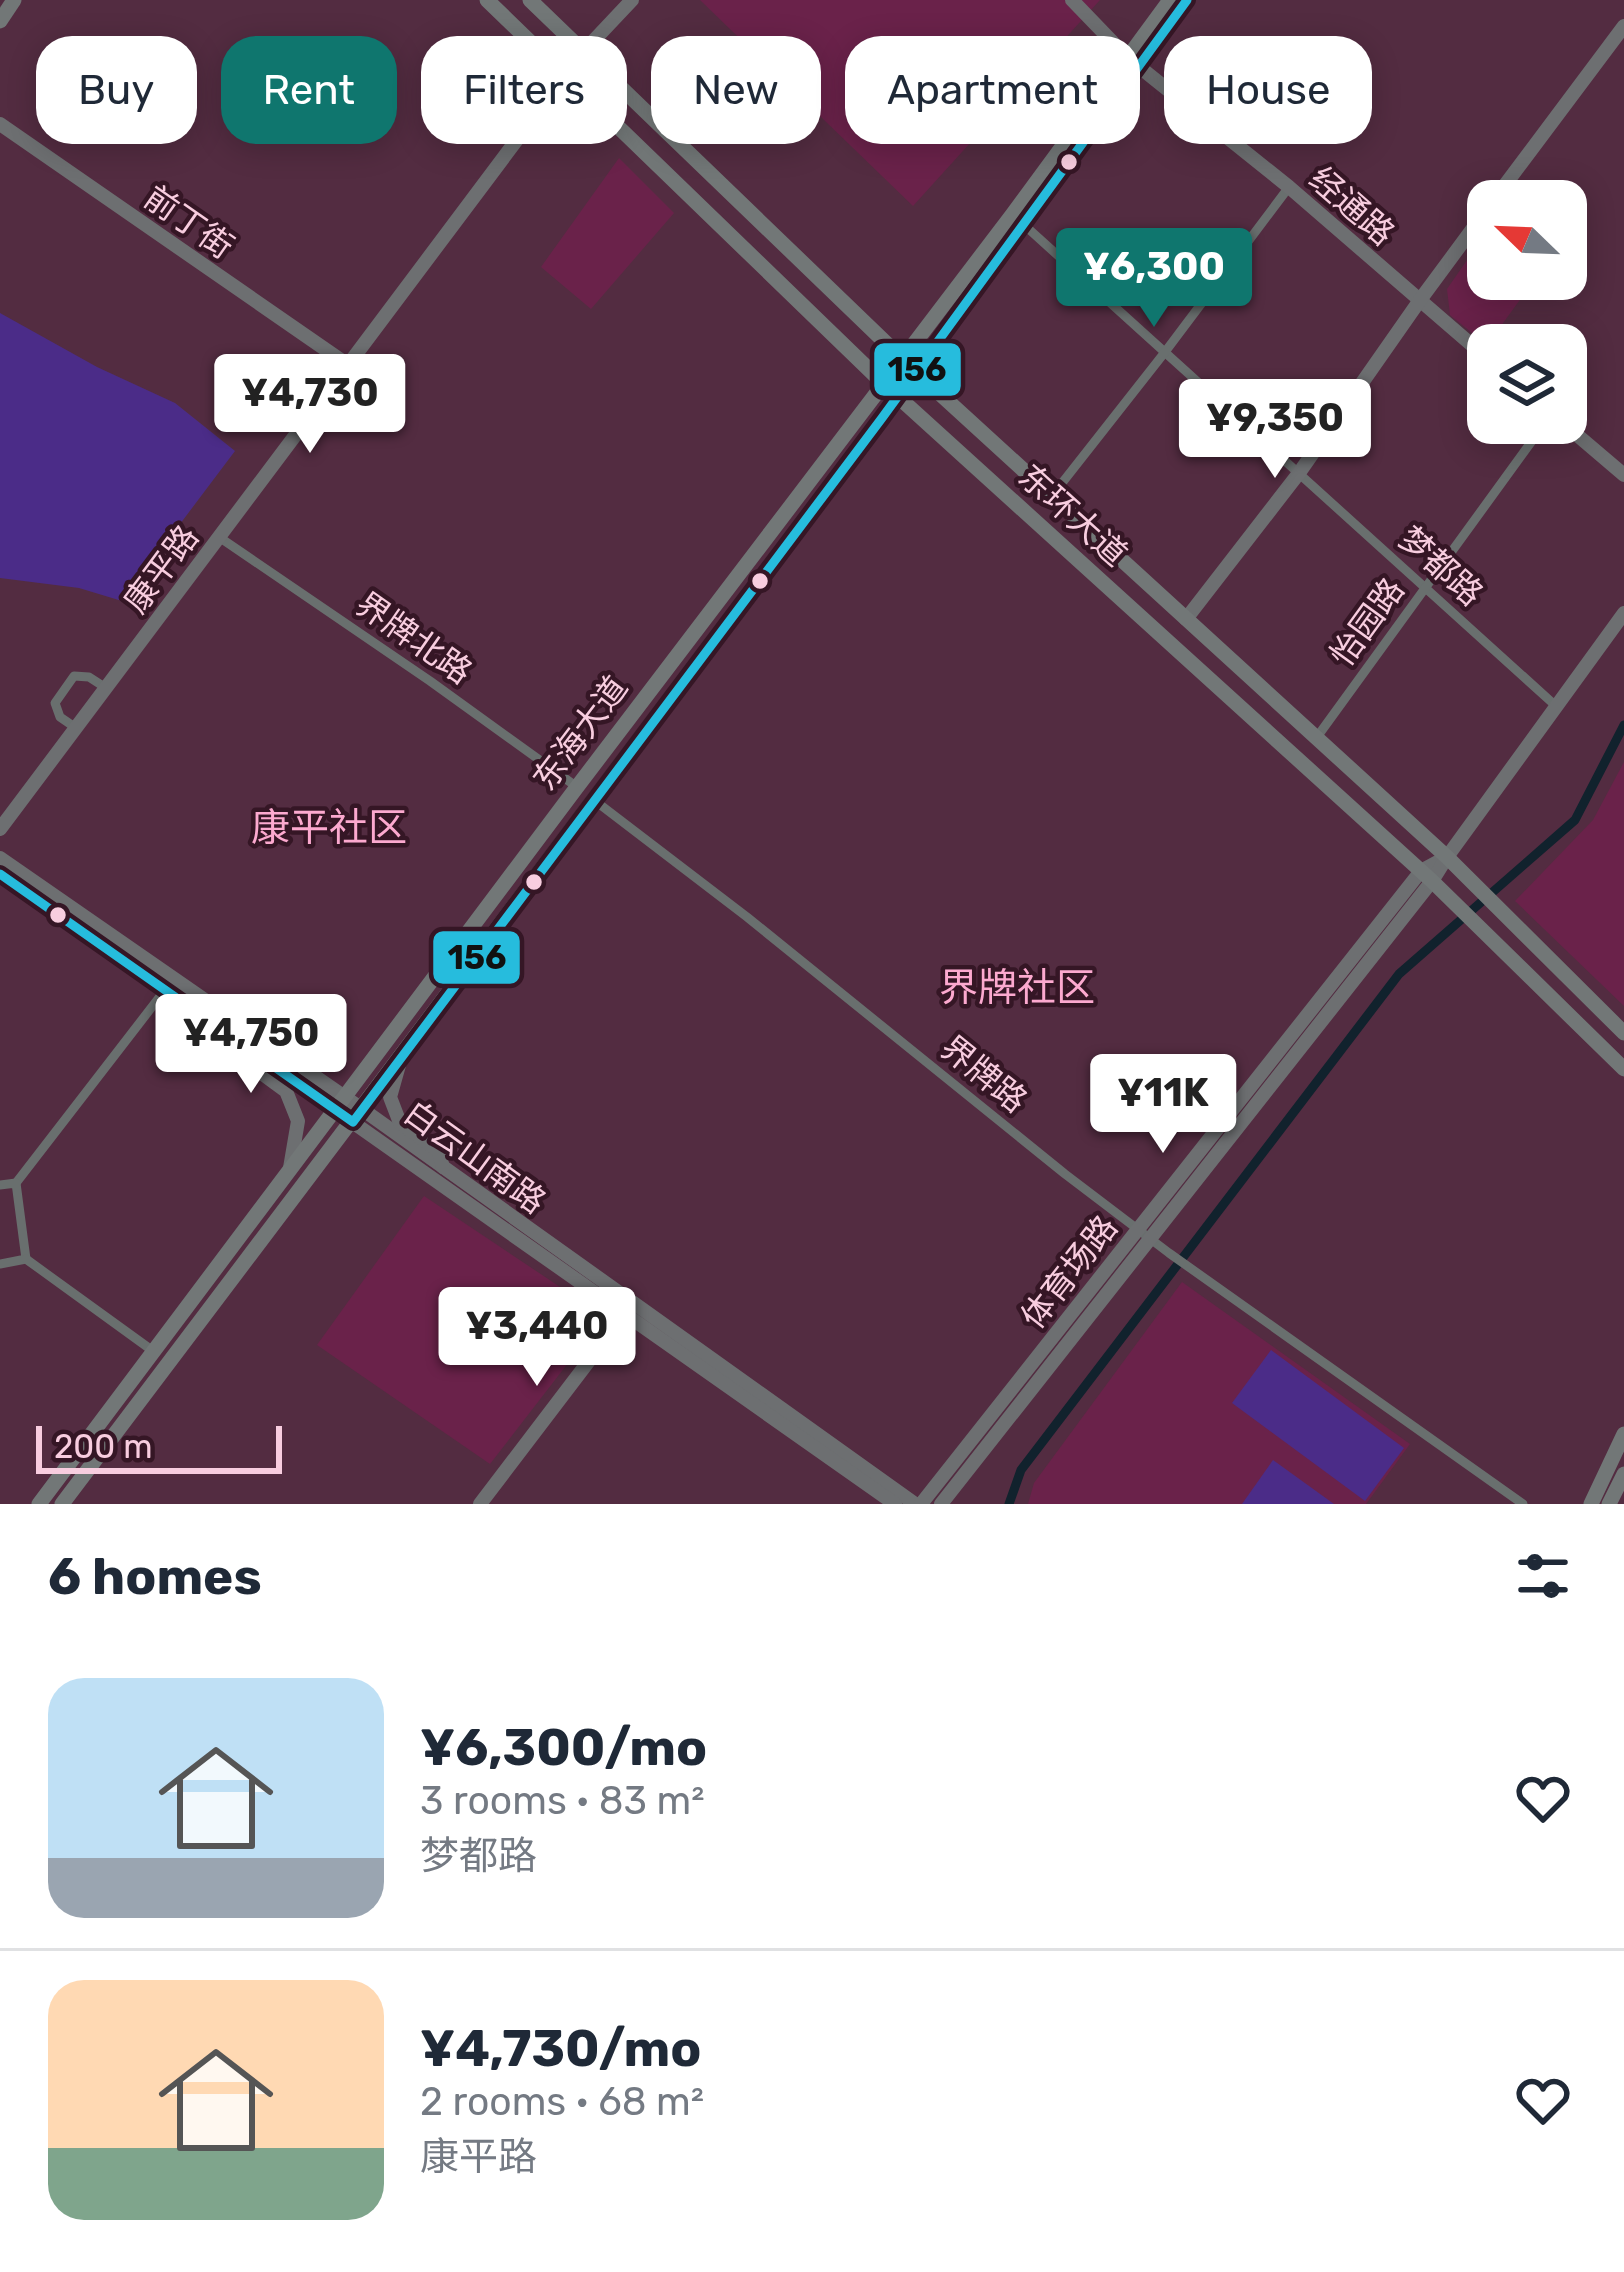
<!DOCTYPE html>
<meta charset="utf-8">
<style>
body{margin:0;font-family:Rubik,"Noto Sans SC",sans-serif;background:#f2f2f3;color:#1f2937;height:100vh;display:flex;flex-direction:column;font-size:45px;white-space:nowrap}
*{box-sizing:border-box;margin:0}
p{font-size:39px;color:#747a83}
.icon{flex:none;width:66px;height:66px;fill:none;stroke:currentColor;stroke-width:2;stroke-linecap:round;stroke-linejoin:round}
.map{position:relative;height:1504px;overflow:hidden}
.side{display:flex;flex-direction:column;background:#fff;flex:1}
.side>*{flex:none}
.top-card{position:absolute;left:36px;top:36px;width:1554px;height:108px;display:flex;gap:24px}
.needle{width:78px;rotate:293deg}
.tools{position:absolute;left:1467px;top:180px;display:grid;gap:24px}
.tools a{display:grid;place-items:center;width:120px;height:120px;border-radius:24px;background:#fff;box-shadow:0 6px 30px #0003;font-size:60px}
.scale{position:absolute;left:36px;bottom:30px;width:246px;box-sizing:border-box;padding-left:12px;border:6px solid #f8cddf;border-top:0;font-size:33px;line-height:42px;white-space:nowrap;color:#f8cddf;-webkit-text-stroke:9px #351625;paint-order:stroke}
.price{position:absolute;translate:-50% -102px;padding:0 27px;border-radius:12px;background:#fff;color:#222;font-size:39px;line-height:78px;filter:drop-shadow(0 3px 6px #0008)}
.price::after{content:'';position:absolute;left:50%;top:72px;width:36px;height:27px;margin-left:-18px;background:inherit;clip-path:polygon(0 0,100% 0,50% 100%)}
.price.on{background:#0f766e;color:#fff}
ul{padding:0;list-style:none}
li{display:flex;align-items:center;gap:36px;height:300px;padding:0 48px}
li+li{border-top:3px solid #e0e1e3}
li span{display:grid;place-items:center;flex:none;width:336px;height:240px;border-radius:36px;color:#555}
li>.icon{margin-inline-start:auto}
span .icon{width:144px;height:144px;fill:#fffc;stroke-width:1}
li b{font-size:51px}
h2{display:flex;justify-content:space-between;align-items:center;height:144px;padding:0 48px;font-size:51px}
.tag{padding:0 42px;border-radius:36px;background:#fff;box-shadow:0 6px 30px #0003;font-size:42px;line-height:108px}
.tag.on{background:#0f766e;color:#fff}
.map>svg:first-child{display:block}
.built{fill:#6a224a}
.green{fill:#4b2c88}
.lines{fill:none;stroke-linecap:round;stroke-linejoin:round}
.canal{stroke:#11222d;stroke-width:9}
.street{stroke:#696f6e;stroke-width:9}
.secondary{stroke:#6d6f71;stroke-width:14}
.primary{stroke:#727777;stroke-width:15}
.bus-1-casing{stroke:#351625;stroke-width:18}
.bus-1{stroke:#26bcdd;stroke-width:9}
.bus-dot{fill:#f8cddf;stroke:#351625;stroke-width:4.5}
.labels{text-anchor:middle;dominant-baseline:central;stroke-width:9;stroke-linejoin:round;paint-order:stroke}
.street-label{font-size:33px;fill:#f8cddf;stroke:#351625}
.quarter-label{font-size:39px;fill:#fca9cf;stroke:#351625}
.line-badge{stroke:#351625;stroke-width:4.5}
.pale-badge-label{font-size:33px;text-anchor:middle;font-weight:bold;fill:#111}
</style>
<div class="map">
<svg width="1624" height="1504" viewBox="0 0 1624 1504">
<rect width="100%" height="100%" fill="#532c41"/>
<g class="built">
<path d="M700,0H1100L913,206Z"/>
<path d="M619,158L674,213L591,309L541,267Z"/>
<path d="M1488,230V279H1535L1487,345L1450,315L1447,289Z"/>
<path d="M1624,762V1006L1515,901L1593,820Z"/>
<path d="M424,1196L578,1299L582,1345L490,1464L317,1345Z"/>
<path d="M1182,1282L1410,1444L1366,1504H1028L1034,1483Z"/>
</g>
<g class="green">
<path d="M0,313L97,367L175,403L235,451L122,601L79,588L0,578Z"/>
<path d="M1271,1350L1404,1448L1365,1501L1232,1403Z"/>
<path d="M1273,1460L1334,1504H1242Z"/>
</g>
<g class="lines">
<path class="canal" d="M1009,1504L1021,1470L1399,974L1575,820L1624,725"/>
<g class="street">
<path d="M1022,223L1557,707"/>
<path d="M1051,497L1165,352L1289,187"/>
<path d="M219,537L430,681L577,787"/>
<path d="M76,728L60,717L55,703L74,676L89,677L106,688"/>
<path d="M1317,737L1545,423"/>
<path d="M594,800L747,917L1065,1174L1169,1253L1523,1504"/>
<path d="M16,1183L165,990"/>
<path d="M0,1185L16,1183L26,1259L0,1264"/>
<path d="M26,1259L153,1351"/>
</g>
<g class="secondary">
<path d="M1072,0L1127,57L1289,187L1488,359"/>
<path d="M0,124L348,365"/>
<path d="M1493,201L1624,26"/>
<path d="M1563,423L1624,475"/>
<path d="M1186,619L1299,473L1420,300L1488,208"/>
<path d="M0,829L582,53L632,0"/>
<path d="M0,858L362,1109L915,1504"/>
<path d="M0,874L895,1504"/>
<path d="M224,1037L234,1053L286,1091L298,1121L290,1168"/>
<path d="M401,1058L390,1097L400,1123L438,1150L443,1167"/>
<path d="M480,1504L630,1307"/>
<path d="M921,1504L1421,871L1447,857"/>
<path d="M941,1504L1432,881L1447,857L1624,613"/>
</g>
<g class="primary">
<path d="M487,0L884,384L1432,881L1624,1069"/>
<path d="M530,0L915,371L1447,857L1624,1033"/>
<path d="M0,21L14,0"/>
<path d="M39,1504L577,787L1012,215L1170,0"/>
<path d="M62,1504L882,418L1187,0"/>
<path d="M1591,1504L1624,1434"/>
<path d="M1609,1504L1624,1474"/>
</g>
<defs>
<path id="bus-1" d="M0,874L353,1122L882,418L1187,0"/>
</defs>
<use href="#bus-1" class="bus-1-casing"/>
<use href="#bus-1" class="bus-1"/>
</g>
<g class="bus-dot">
<circle cx="1069" cy="162" r="10"/>
<circle cx="760" cy="581" r="10"/>
<circle cx="534" cy="882" r="10"/>
<circle cx="58" cy="915" r="10"/>
</g>
<g class="labels">
<g class="street-label">
<text transform="translate(1352 206) rotate(41)">经通路</text>
<text transform="translate(189 222) rotate(35)">前丁街</text>
<text transform="translate(1073 515) rotate(42)">东环大道</text>
<text transform="translate(1441 566) rotate(42)">梦都路</text>
<text transform="translate(161 569) rotate(-53)">康平路</text>
<text transform="translate(1367 622) rotate(-54)">怡园路</text>
<text transform="translate(414 638) rotate(35)">界牌北路</text>
<text transform="translate(580 733) rotate(-53)">东海大道</text>
<text transform="translate(984 1074) rotate(39)">界牌路</text>
<text transform="translate(475 1157) rotate(36)">白云山南路</text>
<text transform="translate(1069 1272) rotate(-52)">体育场路</text>
</g>
<g class="quarter-label">
<text x="329" y="828">康平社区</text>
<text x="1017" y="988">界牌社区</text>
</g>
</g>
<g class="line-badge">
<rect x="872" y="341" width="91" height="57" rx="12" fill="#26bcdd"/>
<rect x="431" y="929" width="91" height="57" rx="12" fill="#26bcdd"/>
</g>
<g class="pale-badge-label">
<text x="917" y="381">156</text>
<text x="477" y="969">156</text>
</g>
</svg>
<div class="tools">
<a><svg class="needle" viewBox="-14 -14 28 28"><path d="M0-13l5 13h-10z" fill="#e53935"/><path d="M0 13l5-13h-10z" fill="#747a83"/></svg></a>
<a><svg class="icon" aria-label="layers" viewBox="0 0 24 24"><path d="M12 4l9 5-9 5-9-5zM3 14l9 5 9-5"/></svg></a>
</div>
<div class="scale">200 m</div>
<b class="price on" style="left:1154px;top:330px">¥6,300</b>
<b class="price" style="left:310px;top:456px">¥4,730</b>
<b class="price" style="left:1275px;top:481px">¥9,350</b>
<b class="price" style="left:251px;top:1096px">¥4,750</b>
<b class="price" style="left:1163px;top:1156px">¥11K</b>
<b class="price" style="left:537px;top:1389px">¥3,440</b>
<div class="top-card">
<a class="tag">Buy</a>
<a class="tag on">Rent</a>
<a class="tag">Filters</a>
<a class="tag">New</a>
<a class="tag">Apartment</a>
<a class="tag">House</a>
</div>
</div>
<section class="side">
<h2>6 homes<svg class="icon" aria-label="filters" viewBox="0 0 24 24"><path d="M4 7h16M4 17h16"/><circle cx="9" cy="7" r="2"/><circle cx="15" cy="17" r="2"/></svg></h2>
<ul>
<li><span style="background:linear-gradient(#bfe0f5 75%,#9aa5b1 0)"><svg class="icon" aria-label="home" viewBox="0 0 24 24"><path d="M3 11l9-7 9 7M6 9v11h12V9"/></svg></span><div><b>¥6,300/mo</b><p>3 rooms · 83 m²</p><p>梦都路</p></div><svg class="icon" aria-label="heart" viewBox="0 0 24 24"><path d="M12 20l-8-8c-3-5 5-10 8-4 3-6 11-1 8 4z"/></svg></li>
<li><span style="background:linear-gradient(#ffd9b3 70%,#7fa58c 0)"><svg class="icon" aria-label="home" viewBox="0 0 24 24"><path d="M3 11l9-7 9 7M6 9v11h12V9"/></svg></span><div><b>¥4,730/mo</b><p>2 rooms · 68 m²</p><p>康平路</p></div><svg class="icon" aria-label="heart" viewBox="0 0 24 24"><path d="M12 20l-8-8c-3-5 5-10 8-4 3-6 11-1 8 4z"/></svg></li>
</ul>
</section>
